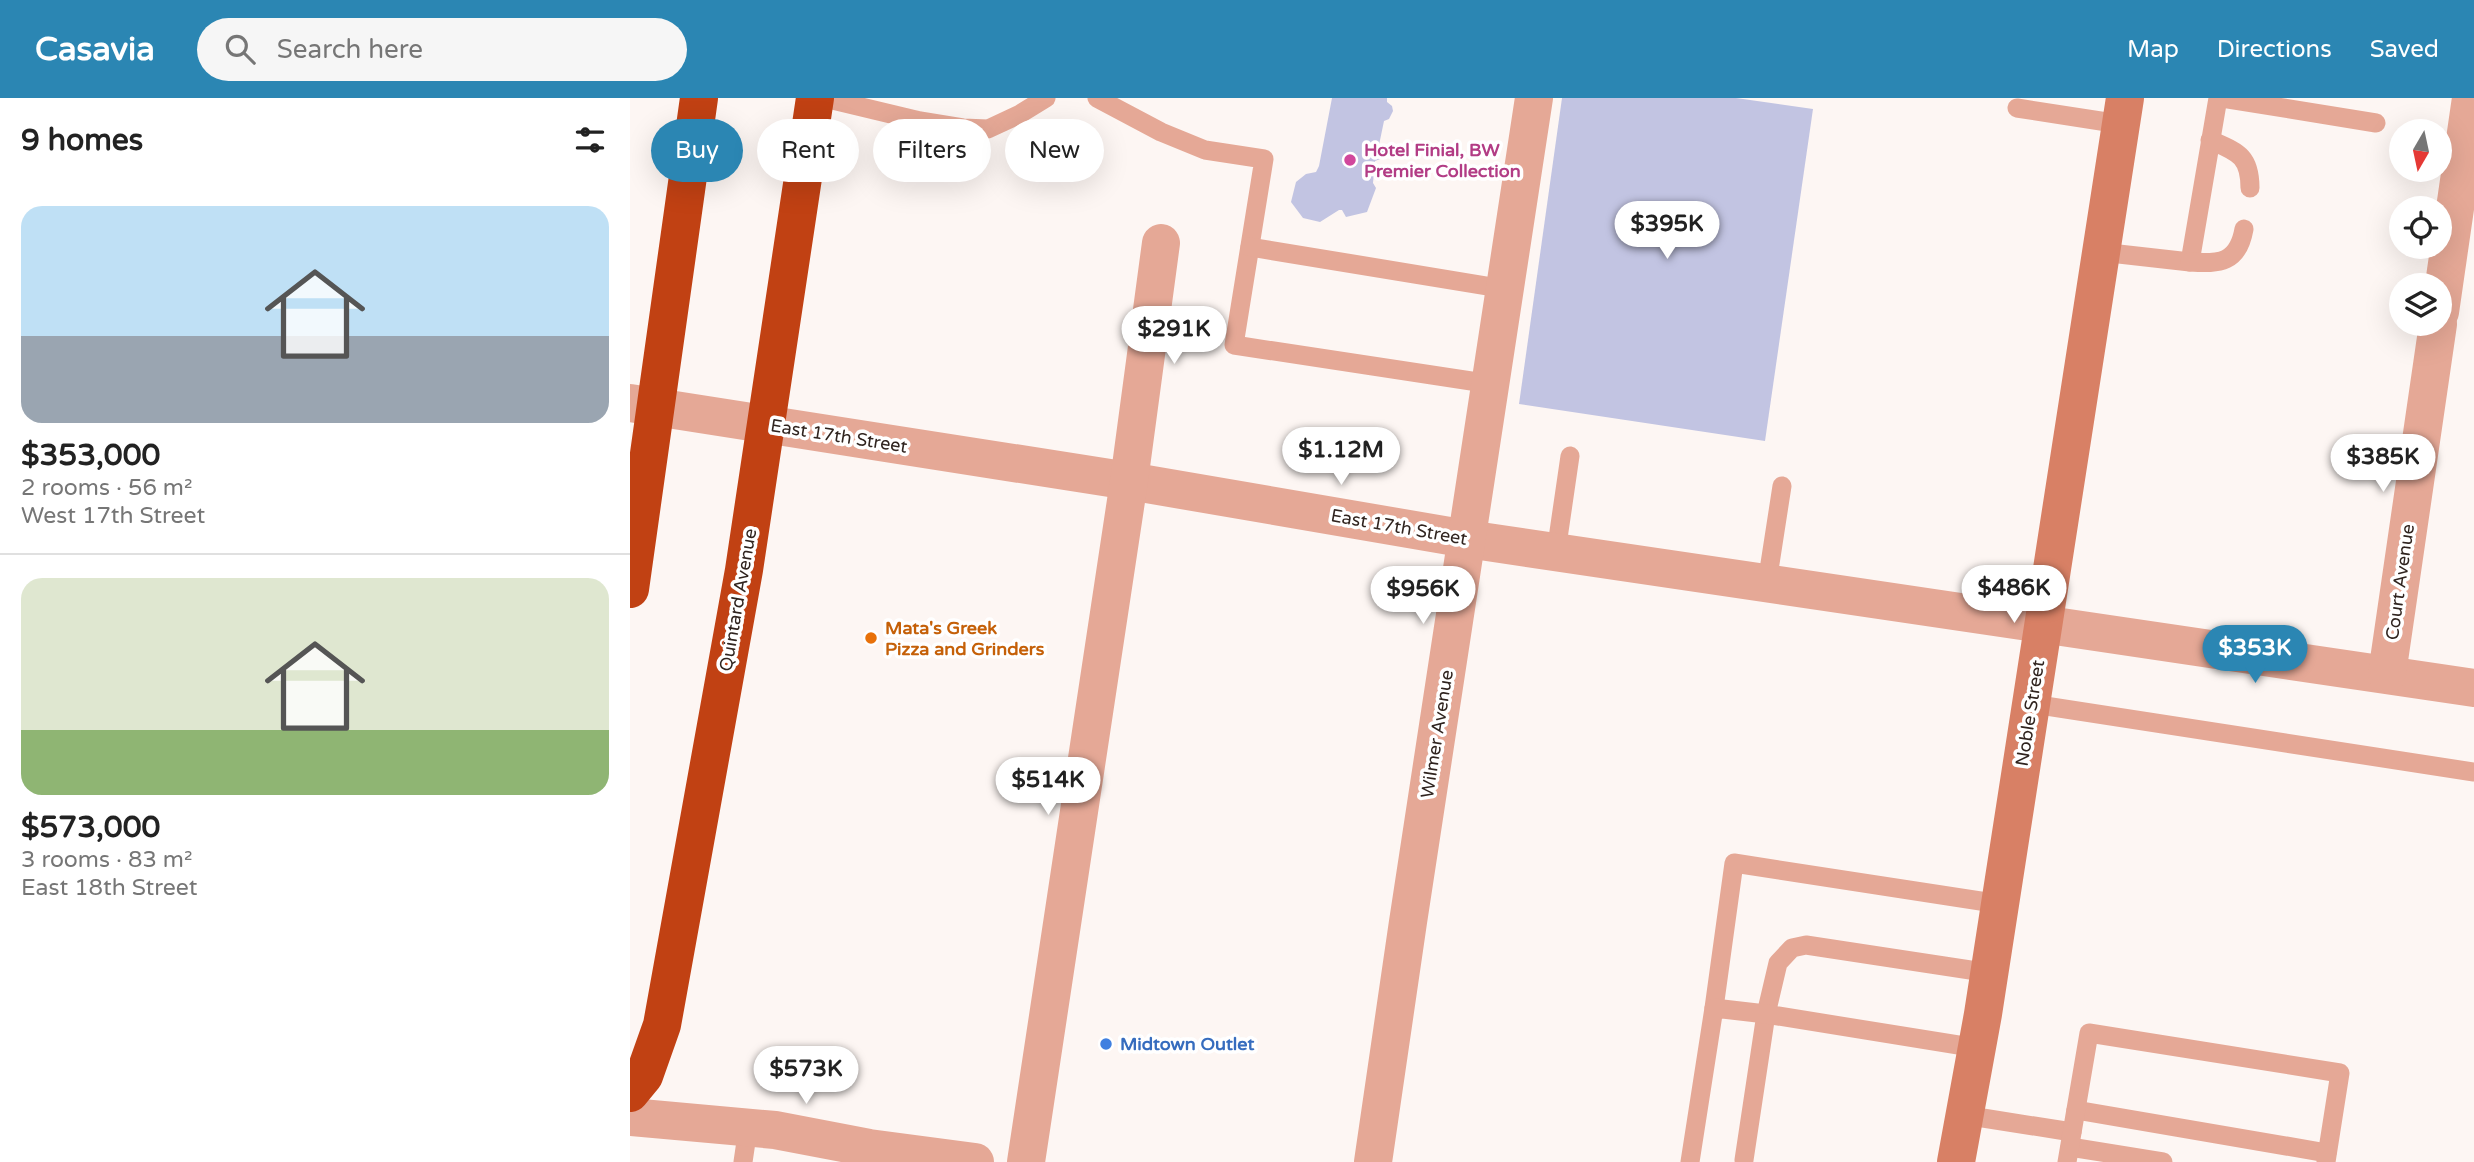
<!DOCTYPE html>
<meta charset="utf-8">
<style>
body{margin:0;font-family:"Varela Round",sans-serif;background:#f6f6f6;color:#222;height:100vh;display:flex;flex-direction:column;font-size:26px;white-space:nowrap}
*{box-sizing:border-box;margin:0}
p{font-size:23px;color:#767676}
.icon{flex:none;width:38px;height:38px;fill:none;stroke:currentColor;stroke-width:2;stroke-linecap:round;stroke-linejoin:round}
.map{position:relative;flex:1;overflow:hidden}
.details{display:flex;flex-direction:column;background:#fff;width:630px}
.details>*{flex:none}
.hud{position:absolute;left:21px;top:21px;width:665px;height:63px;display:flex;gap:14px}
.needle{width:46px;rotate:189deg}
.controls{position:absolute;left:1759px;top:21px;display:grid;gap:14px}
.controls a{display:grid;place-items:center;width:63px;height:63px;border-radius:50%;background:#fff;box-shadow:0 7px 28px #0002;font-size:35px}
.price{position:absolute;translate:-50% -60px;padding:0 16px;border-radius:24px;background:#fff;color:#222;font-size:23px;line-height:46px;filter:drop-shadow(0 2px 4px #0008)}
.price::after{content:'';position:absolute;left:50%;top:42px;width:21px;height:16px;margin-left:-10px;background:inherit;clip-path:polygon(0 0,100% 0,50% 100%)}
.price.on{background:#2b86b3;color:#fff}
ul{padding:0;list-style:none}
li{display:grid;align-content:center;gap:14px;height:371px;padding:0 21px}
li+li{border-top:2px solid #e0e0e0}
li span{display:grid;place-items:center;height:217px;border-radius:21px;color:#555}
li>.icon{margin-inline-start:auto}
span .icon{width:126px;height:126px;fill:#fffc;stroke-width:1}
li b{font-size:30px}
h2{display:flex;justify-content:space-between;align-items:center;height:84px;padding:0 21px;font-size:30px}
.tag{padding:0 24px;border-radius:32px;background:#fff;box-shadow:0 7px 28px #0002;font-size:24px;line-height:63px}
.tag.on{background:#2b86b3;color:#fff}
header{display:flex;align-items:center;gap:42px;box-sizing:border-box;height:98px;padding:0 35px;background:#2b86b3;color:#fff}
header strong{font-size:33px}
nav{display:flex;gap:38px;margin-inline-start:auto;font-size:24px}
.search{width:490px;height:63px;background:#f6f6f6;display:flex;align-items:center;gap:18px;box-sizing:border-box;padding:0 24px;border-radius:38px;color:#767676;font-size:26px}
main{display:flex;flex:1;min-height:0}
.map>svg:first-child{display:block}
.building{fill:#c2c4e2}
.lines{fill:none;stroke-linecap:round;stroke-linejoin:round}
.lane{stroke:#e5a896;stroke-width:19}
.street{stroke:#e5a896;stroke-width:38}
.secondary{stroke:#d88065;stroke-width:38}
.highway{stroke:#c14113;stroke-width:38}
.hotel-dot{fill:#d1479c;stroke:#fff;stroke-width:2.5}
.food-dot{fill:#e8710a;stroke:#fff;stroke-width:2.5}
.shop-dot{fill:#3f7fe0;stroke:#fff;stroke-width:2.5}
.labels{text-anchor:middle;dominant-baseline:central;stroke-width:7;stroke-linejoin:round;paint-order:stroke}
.hotel-label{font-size:18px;font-weight:bold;fill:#b23c85;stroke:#fff;text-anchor:start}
.street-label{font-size:18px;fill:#30241f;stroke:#fff}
.food-label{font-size:18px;font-weight:bold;fill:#c56008;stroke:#fff;text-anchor:start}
.shop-label{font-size:18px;font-weight:bold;fill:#366cbe;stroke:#fff;text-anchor:start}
</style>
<header>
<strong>Casavia</strong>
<div class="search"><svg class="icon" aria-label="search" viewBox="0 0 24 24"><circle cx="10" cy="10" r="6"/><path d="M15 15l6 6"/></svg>Search here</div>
<nav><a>Map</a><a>Directions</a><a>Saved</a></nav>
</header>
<main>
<section class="details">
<h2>9 homes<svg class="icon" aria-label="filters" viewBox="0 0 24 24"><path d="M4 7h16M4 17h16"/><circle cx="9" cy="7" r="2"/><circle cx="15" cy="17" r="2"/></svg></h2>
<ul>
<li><span style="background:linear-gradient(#bfe0f5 60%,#9aa5b1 0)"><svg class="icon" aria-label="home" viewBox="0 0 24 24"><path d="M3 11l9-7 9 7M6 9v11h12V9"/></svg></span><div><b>$353,000</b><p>2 rooms · 56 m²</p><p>West 17th Street</p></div></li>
<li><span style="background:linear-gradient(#dfe7d0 70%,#8fb573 0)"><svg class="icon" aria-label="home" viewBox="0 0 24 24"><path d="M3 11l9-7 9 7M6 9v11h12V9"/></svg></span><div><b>$573,000</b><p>3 rooms · 83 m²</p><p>East 18th Street</p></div></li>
</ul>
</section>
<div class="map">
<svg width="1844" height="1064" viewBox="0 0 1844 1064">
<rect width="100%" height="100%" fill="#fdf6f3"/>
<g class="building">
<path d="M702,0H757V4L762,8L763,13L759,21L754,23L749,47L754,52L753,60L745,63L743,85L746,90L737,114L716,119L712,112H709L690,124L673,120L661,104L666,84L676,76L686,74L689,68Z"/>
<path d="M932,0H1106L1183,11L1135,343L889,306Z"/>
</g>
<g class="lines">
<g class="lane">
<path d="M194,0L290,23L333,30L358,31L390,16L416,0"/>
<path d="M467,0L531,34L575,52L634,61L604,247L861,286"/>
<path d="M1592,0L1746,25"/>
<path d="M1387,10L1490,26"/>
<path d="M1580,42C1607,54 1620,57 1620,90"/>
<path d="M620,149L875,191"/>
<path d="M1471,154L1560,164L1588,0"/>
<path d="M1560,164C1590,166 1608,165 1614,131"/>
<path d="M926,454L940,358"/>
<path d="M1137,485L1152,388"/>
<path d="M1402,606L1844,674"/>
<path d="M1084,910L1104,765L1370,806"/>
<path d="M1446,1012L1697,1055"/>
<path d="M1334,1017L1442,1034"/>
<path d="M1440,1049L1533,1064"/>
<path d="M1114,1062L1136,916L1148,865L1162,850L1176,847L1360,875"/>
<path d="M113,1064L118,1030"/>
<path d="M1060,1064L1084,910L1136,916L1347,950"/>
<path d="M1437,1064L1459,935L1710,975L1696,1064"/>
</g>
<g class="street">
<path d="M1810,214L1841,0"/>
<path d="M0,305L499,383L837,441L1844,590"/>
<path d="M1757,576L1808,226"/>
<path d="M0,1019L145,1032L239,1050L345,1064"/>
<path d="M396,1064L499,383L531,145"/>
<path d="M743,1064L778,824L904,0"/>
</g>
<path class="secondary" d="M1326,1064L1353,916L1495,0"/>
<g class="highway">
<path d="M0,491L69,0"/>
<path d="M0,995L14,978L32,927L114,472L185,0"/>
</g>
</g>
<circle class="hotel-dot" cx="720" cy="62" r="7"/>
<circle class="food-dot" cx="241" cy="540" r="7"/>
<circle class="shop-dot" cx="476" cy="946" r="7"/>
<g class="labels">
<g class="hotel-label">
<text x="734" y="52">Hotel Finial, BW<tspan x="734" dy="21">Premier Collection</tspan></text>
</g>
<g class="street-label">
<text transform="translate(209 338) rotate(9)">East 17th Street</text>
<text transform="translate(769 429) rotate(10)">East 17th Street</text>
<text transform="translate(1770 484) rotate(-82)">Court Avenue</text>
<text transform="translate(108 502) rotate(-80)">Quintard Avenue</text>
<text transform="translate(1400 615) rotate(-81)">Noble Street</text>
<text transform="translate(807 636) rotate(-81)">Wilmer Avenue</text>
</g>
<g class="food-label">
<text x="255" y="530">Mata's Greek<tspan x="255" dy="21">Pizza and Grinders</tspan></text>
</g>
<g class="shop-label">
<text x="490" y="946">Midtown Outlet</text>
</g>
</g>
</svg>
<div class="controls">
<a><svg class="needle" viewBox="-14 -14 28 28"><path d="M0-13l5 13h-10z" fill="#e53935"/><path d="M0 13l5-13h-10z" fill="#767676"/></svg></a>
<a><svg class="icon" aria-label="locate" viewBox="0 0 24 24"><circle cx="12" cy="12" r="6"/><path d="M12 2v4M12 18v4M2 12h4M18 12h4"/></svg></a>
<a><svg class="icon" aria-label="layers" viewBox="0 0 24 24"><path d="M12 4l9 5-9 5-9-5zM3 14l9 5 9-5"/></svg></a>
</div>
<b class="price" style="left:1037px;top:163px">$395K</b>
<b class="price" style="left:544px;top:268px">$291K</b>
<b class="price" style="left:711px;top:389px">$1.12M</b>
<b class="price" style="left:1753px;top:396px">$385K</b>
<b class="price" style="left:1384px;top:527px">$486K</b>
<b class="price" style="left:793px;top:528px">$956K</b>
<b class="price on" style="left:1625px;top:587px">$353K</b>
<b class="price" style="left:418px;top:719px">$514K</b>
<b class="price" style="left:176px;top:1008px">$573K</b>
<div class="hud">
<a class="tag on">Buy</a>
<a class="tag">Rent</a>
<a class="tag">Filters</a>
<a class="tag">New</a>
</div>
</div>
</main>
